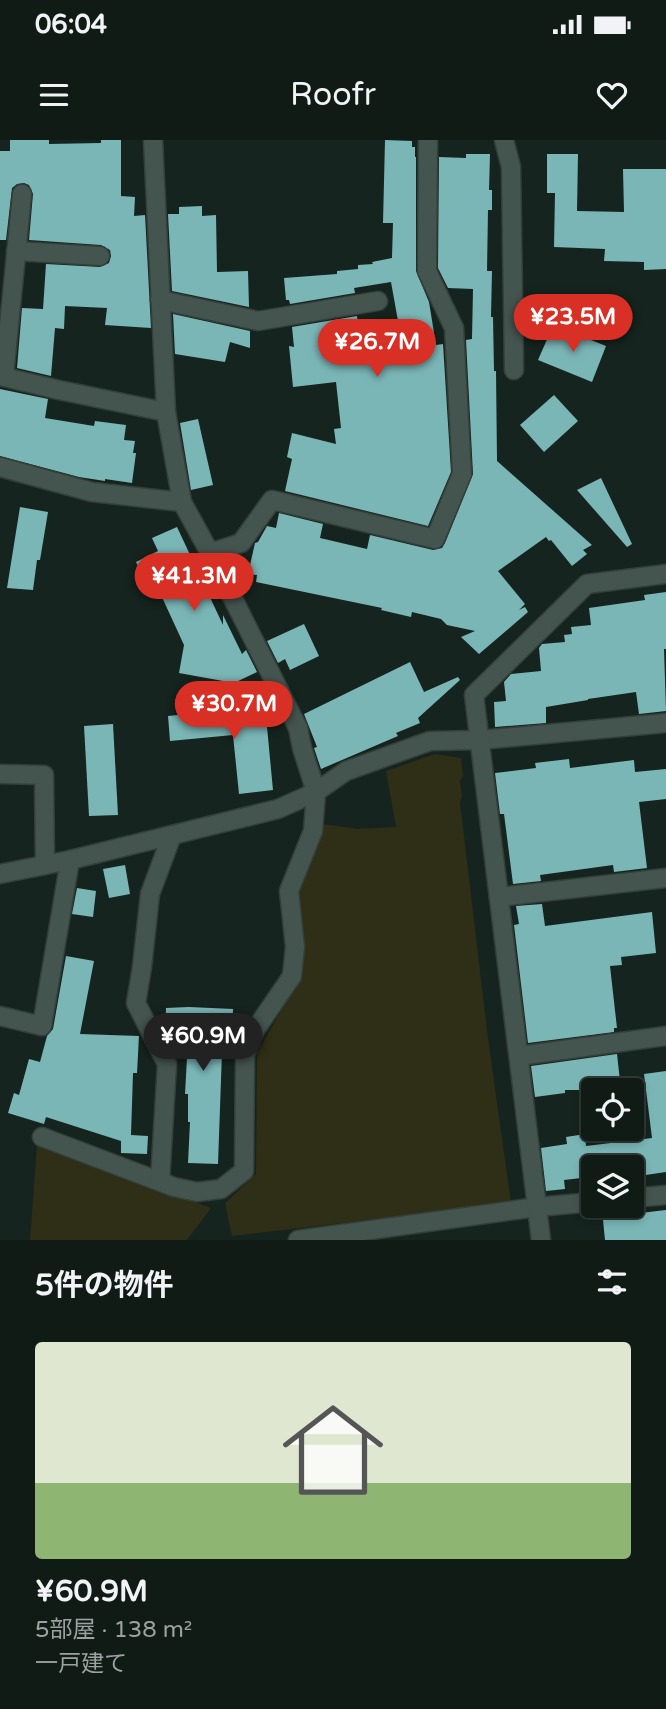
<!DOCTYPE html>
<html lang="ja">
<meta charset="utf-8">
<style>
body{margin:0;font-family:"Varela Round","Noto Sans JP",sans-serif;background:#1e2823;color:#f1f3f6;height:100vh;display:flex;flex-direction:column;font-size:26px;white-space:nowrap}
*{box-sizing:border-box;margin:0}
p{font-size:23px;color:#9ca1a1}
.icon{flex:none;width:38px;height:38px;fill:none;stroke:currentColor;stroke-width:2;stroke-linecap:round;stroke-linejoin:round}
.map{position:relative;height:1100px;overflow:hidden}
.sheet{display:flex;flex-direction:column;background:#101b16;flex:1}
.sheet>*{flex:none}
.controls{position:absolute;left:581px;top:938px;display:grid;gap:14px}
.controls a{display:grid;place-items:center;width:63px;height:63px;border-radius:7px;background:#101b16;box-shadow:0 4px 10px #0003,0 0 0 2px #303935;font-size:35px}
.price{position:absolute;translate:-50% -60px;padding:0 16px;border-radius:24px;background:#d93025;color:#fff;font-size:23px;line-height:46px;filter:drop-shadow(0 2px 4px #0008)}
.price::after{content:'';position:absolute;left:50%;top:42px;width:21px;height:16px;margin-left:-10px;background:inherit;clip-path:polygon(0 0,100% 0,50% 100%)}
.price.on{background:#222;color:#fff}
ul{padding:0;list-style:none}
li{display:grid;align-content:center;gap:14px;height:371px;padding:0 35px}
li+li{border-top:2px solid #303935}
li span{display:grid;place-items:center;height:217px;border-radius:7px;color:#555}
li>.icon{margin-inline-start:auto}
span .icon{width:126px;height:126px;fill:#fffc;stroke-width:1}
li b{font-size:30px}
h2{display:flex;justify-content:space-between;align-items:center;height:84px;padding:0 35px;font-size:30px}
.status{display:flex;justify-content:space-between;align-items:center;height:49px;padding:0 35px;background:#101b16;direction:ltr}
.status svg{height:19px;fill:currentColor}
header{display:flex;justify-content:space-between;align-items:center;height:91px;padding:0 35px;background:#101b16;font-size:32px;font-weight:600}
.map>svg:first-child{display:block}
.green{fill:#2f2e16}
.building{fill:#7bb6b7}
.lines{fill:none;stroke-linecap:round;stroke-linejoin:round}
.minor-casing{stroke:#343f3a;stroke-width:21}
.minor{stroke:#44544e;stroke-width:18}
</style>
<div class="status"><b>06:04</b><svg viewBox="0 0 49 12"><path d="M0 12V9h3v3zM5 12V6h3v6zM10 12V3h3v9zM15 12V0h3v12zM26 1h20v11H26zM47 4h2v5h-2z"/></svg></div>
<header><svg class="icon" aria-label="menu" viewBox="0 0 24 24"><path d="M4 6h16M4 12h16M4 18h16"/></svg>Roofr<svg class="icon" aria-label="heart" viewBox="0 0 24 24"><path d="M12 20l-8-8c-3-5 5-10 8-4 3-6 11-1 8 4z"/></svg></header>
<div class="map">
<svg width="666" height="1100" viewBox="0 0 666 1100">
<rect width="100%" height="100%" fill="#15241e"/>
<g class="green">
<path d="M435,614L461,618L463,636L460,641L462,656L460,662L487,890L511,1063L232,1096L225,1063L256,1034L257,913L298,841L304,803L295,752L323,684L357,689L396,687L386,631Z"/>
<path d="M37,1005L211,1068L187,1100H30Z"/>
</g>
<g class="building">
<path d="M10,0H49V4L101,3V0H121V56L135,57L134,76L145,75L151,188L105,185L107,168L65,166L64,189L55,188L51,236L17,228L22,168L43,169L46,124L100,127L109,123L111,116L110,110L101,105L29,100L33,54L29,45L24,43L17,44L12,48L6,100H0V11H10Z"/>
<path d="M385,0L412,1V7H415V17H416V131L429,162L436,205L443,204L451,332L428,386L285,351L292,319L287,317L292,293L336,304L334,289L341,288L336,242L293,247L289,206L294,207L292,187L357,176L358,184L398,181L391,142L354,148L355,153L290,164L289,160H286L284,138L337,134V131L358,129V125L373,124L372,122L392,118L393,83H383Z"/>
<path d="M466,14H490L489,50H492V70H488L487,131H492L491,177H493L494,231H496L497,321L592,405L583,410L587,414L572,426L551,400L549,401L546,397L498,431L525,464L519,470L525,467L528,472L479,514L461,497L475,491L447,485L441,479L412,472L411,477L381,470L382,468L256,442L257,435L248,434L255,403L258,402L267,386L276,388L279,373L323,384L320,398L367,409L370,395L433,410L442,408L445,403L473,334L466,200L472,199L473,149L448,148L438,128L439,17L466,18Z"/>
<path d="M547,14H578L577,71L624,72L623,29H666V129L644,130V122L604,121L605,109L554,107L555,53H547Z"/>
<path d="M202,66V76L216,75L217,132L248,131L249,167L172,151L168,74H179V67Z"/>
<path d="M173,174L250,191V208L230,202L225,222L175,214Z"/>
<path d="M552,188L579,200L581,196L606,206L592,242L538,220Z"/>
<path d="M0,249L48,259L45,278L94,286L95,281L126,285L124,300L135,301L133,313H136L132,343L105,339V341L79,337L0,316Z"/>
<path d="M554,255L578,281L544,312L520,285Z"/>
<path d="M198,279L213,345L191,350L180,283Z"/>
<path d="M601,338L632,404L627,407L577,350Z"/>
<path d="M20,367L48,372L40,420H37L33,450L7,448Z"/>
<path d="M177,387L223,485V475L242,514L246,510L257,532L234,543L179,533L184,505L155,442L148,446L136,422L158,411L152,398Z"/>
<path d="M666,452V509H664L666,571L639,574L636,552L588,559V560L546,567V583L495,587L494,562L506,561L504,542L511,534L541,531L539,508L542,504L565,502L564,495L572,494L571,487L591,485L589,468L645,460L644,455Z"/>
<path d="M304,484L319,516L290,530L285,519L278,523L267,501Z"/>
<path d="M410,522L424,552L458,537L460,540L418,578L420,583L396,593L398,596L321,629L314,608L317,607L304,574Z"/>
<path d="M265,566L273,650L239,654L233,595L170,601L168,576Z"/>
<path d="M113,584L118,675L89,676L84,586Z"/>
<path d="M569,619L570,628L634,620L635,632L666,629V659L639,662L647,728L614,732L613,725L540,735L541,741L513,744L504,674H500L495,633L536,628L535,623Z"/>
<path d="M125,725L130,754L109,758L103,729Z"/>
<path d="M77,748L96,751L93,777L72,774Z"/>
<path d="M542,764L545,786L652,772L656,813L621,817L622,825L610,826L617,888H614V892L528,903L514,785L519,784L516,766Z"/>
<path d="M66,816L94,821L80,894L139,896L137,933H133L131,995L148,996L147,1014L121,1013V1001L46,977L44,984L8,973L14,953L19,955L29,919L40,922L47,896L53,889Z"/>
<path d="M189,867L233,869L232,912H222L218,1024L188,1023L190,982H188V954H185L188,899L167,898L165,896L166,868Z"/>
<path d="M617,914L621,950H565V953L535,957L531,926Z"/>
<path d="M666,931V1032L632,1037V1027H589L590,1037L564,1040L565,1049L546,1051L541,1008L567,1004L566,997L585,994L586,1006L652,998L644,934Z"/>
<path d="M666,1070V1100H605L603,1080L632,1077V1074Z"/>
</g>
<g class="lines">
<defs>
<g id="minor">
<path d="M153,0L166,272L182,362L210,413L298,588L302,608L316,652L346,631L430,601L480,600L666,583"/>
<path d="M504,0L511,27L514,230"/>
<path d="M16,111L100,116"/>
<path d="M160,160L258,181L378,161"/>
<path d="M0,236L59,250L166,272"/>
<path d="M4,236L22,54"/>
<path d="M0,327L92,352L182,362"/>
<path d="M210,413L241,403L272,360L435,399L462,334L454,188L427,131L428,0"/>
<path d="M0,634L44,635L45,725"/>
<path d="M0,734L70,720L278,669L316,652L313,691L289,751L295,807L292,836L255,890L245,914L244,1031L221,1049L197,1052L174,1047L42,997"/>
<path d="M499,757L666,738"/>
<path d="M0,876L42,886L70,720"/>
<path d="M519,916L666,896"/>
<path d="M160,1041L167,924L136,863L142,827L150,754L172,695"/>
<path d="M632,1058L666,1055"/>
<path d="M298,1100L537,1067L593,1062"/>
<path d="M541,1100L474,555L587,444L666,434"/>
</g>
</defs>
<use href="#minor" class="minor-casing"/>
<use href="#minor" class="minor"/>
</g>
</svg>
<div class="controls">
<a><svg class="icon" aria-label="locate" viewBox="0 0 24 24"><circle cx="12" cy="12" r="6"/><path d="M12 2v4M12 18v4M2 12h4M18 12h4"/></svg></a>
<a><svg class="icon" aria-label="layers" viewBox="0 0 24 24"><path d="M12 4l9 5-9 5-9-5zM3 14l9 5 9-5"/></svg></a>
</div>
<b class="price" style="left:573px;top:214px">¥23.5M</b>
<b class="price" style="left:377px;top:239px">¥26.7M</b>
<b class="price" style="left:194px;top:473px">¥41.3M</b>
<b class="price" style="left:234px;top:601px">¥30.7M</b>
<b class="price on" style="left:203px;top:933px">¥60.9M</b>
</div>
<section class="sheet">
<h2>5件の物件<svg class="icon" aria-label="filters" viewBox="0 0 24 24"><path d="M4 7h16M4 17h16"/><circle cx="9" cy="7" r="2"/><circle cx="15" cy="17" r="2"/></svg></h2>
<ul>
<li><span style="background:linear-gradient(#dfe7d0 65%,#8fb573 0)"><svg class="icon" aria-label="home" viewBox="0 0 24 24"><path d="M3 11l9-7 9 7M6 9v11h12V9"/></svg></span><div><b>¥60.9M</b><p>5部屋 · 138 m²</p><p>一戸建て</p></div></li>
</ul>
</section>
